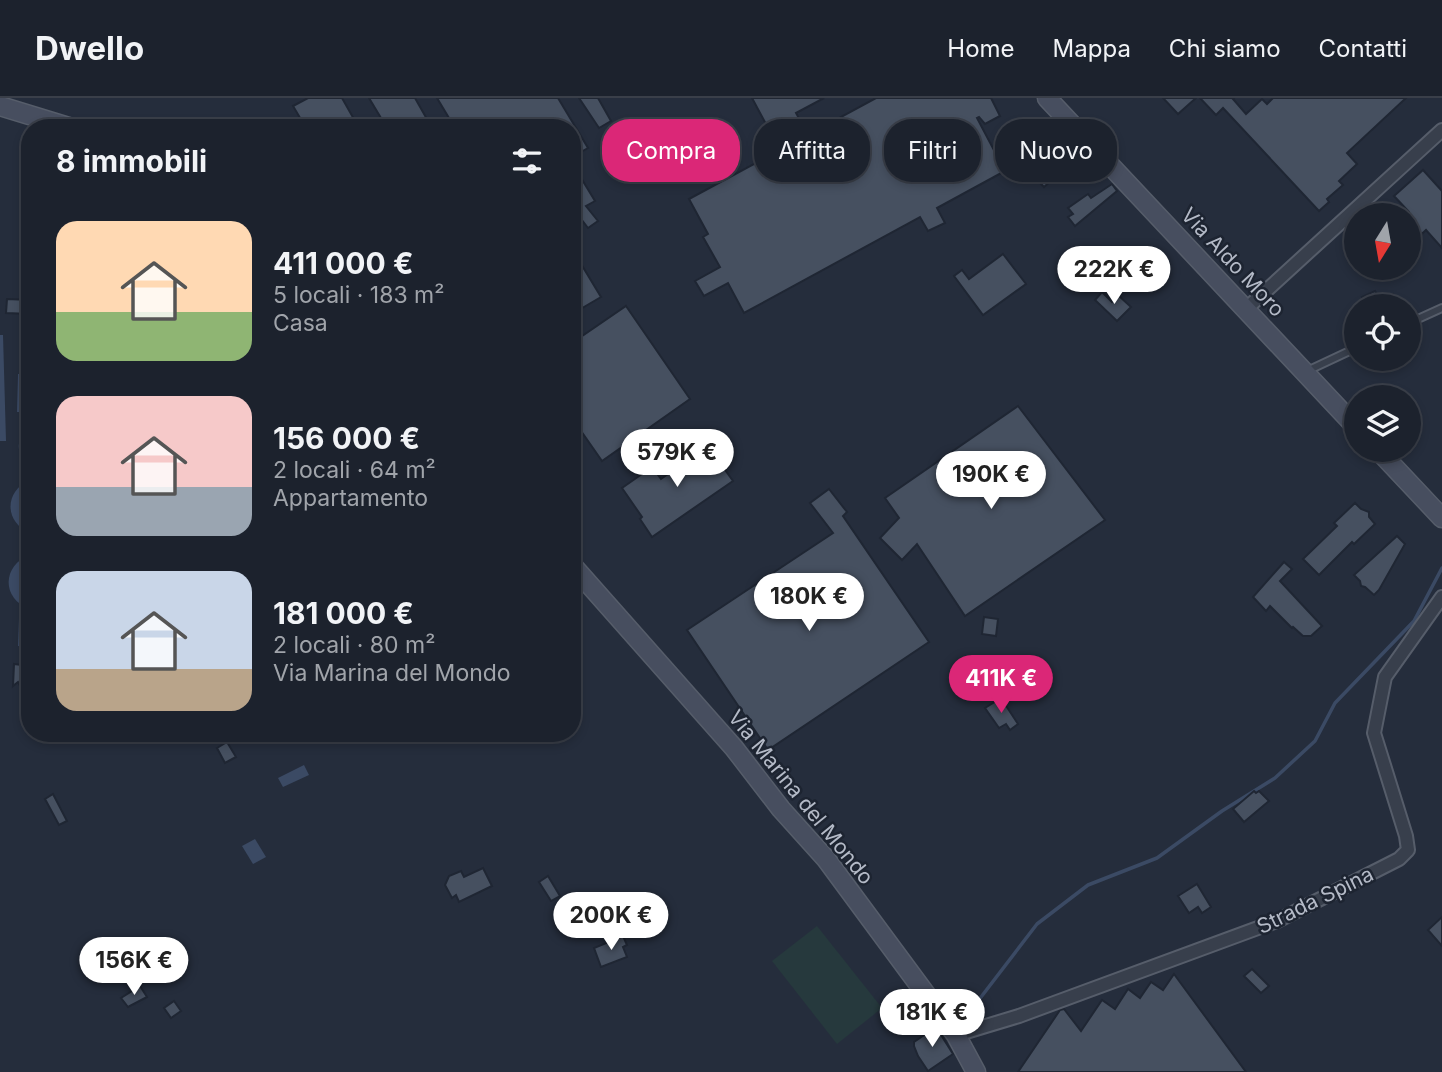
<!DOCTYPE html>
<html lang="it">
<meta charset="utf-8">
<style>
body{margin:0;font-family:Inter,sans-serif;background:#292f39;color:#f1f3f6;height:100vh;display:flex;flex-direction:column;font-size:26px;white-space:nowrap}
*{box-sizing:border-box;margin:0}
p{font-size:23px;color:#a0a4aa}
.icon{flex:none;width:38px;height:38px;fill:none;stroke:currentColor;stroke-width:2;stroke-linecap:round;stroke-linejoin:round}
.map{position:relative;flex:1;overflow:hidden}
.panel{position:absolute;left:21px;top:21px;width:560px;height:623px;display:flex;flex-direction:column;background:#1c222d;border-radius:28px;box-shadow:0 4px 10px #0003,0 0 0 2px #3a3f49}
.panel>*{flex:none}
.banner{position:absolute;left:602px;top:21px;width:665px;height:63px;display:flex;gap:14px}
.needle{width:46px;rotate:191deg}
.buttons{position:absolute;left:1344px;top:105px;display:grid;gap:14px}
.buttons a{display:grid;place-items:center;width:77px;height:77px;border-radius:50%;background:#1c222d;box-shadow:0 4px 10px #0003,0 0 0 2px #3a3f49;font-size:35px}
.price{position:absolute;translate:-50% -60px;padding:0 16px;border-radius:24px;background:#fff;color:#222;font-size:23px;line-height:46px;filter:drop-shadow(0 2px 4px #0008)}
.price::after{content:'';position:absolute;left:50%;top:42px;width:21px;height:16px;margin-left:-10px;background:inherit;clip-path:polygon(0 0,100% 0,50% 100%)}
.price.current{background:#db2777;color:#fff}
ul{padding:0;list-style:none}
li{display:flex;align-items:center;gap:21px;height:175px;padding:0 35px}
li span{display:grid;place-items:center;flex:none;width:196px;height:140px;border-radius:21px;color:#555}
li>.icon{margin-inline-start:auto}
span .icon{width:84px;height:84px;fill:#fffc;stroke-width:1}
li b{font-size:30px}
h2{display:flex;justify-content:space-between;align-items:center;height:84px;padding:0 35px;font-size:30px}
.chip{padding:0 24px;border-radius:28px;background:#1c222d;box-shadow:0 4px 10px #0003,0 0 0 2px #3a3f49;font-size:24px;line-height:63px}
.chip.current{background:#db2777;color:#fff}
header{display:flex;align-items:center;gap:42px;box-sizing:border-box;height:98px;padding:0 35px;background:#1c222d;border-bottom:2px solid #3a3f49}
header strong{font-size:33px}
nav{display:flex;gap:38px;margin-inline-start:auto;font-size:24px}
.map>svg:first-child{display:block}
.green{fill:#26393d}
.water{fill:#3b4a64}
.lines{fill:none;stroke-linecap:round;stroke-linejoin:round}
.stream{stroke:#3b4a64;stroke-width:3.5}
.building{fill:#465060;stroke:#1f2633;stroke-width:2}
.lane-casing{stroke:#565d6a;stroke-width:10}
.street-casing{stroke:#565d6a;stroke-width:16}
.secondary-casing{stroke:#565d6a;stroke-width:21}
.lane{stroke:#383f4c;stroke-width:6}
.street{stroke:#383f4c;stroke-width:12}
.secondary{stroke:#474e5f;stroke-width:18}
.labels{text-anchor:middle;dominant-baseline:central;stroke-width:5;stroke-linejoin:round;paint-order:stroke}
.street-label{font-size:21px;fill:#b4bac7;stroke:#1d2431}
</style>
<header>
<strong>Dwello</strong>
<nav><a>Home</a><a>Mappa</a><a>Chi siamo</a><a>Contatti</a></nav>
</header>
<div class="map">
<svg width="1442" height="974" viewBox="0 0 1442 974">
<rect width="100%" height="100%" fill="#252d3c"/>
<path class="green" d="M817,828L882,910L837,946L772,863Z"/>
<g class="water">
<path d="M0,237H3L6,343H0Z"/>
<path d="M18,276H30V311H20L19,314H17Z"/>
<path d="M30,328V368C15,357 15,340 30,328Z"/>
<path d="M30,382V435C4,424 4,393 30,382Z"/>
<path d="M30,457V511C1,501 2,467 30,457Z"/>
<path d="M19,520H30V549L18,548Z"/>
<path d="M304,667L309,677L283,689L278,680Z"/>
<path d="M255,741L266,759L253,766L242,748Z"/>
</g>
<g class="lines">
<path class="stream" d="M968,916L1037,826L1088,787L1157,760L1222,713L1275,680L1315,643L1335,605L1414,523L1442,470"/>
</g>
<g class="building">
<path d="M308,0H342L359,30H306L293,8Z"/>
<path d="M369,0H415L432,30H387Z"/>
<path d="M437,0H558L588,50L572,59V30H455Z"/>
<path d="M579,0H598L611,23L599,30Z"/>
<path d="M752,0H824L796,15L808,37L876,0H991L1000,18L985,26L979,19L977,20L1005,73L937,110L945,125L928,133L920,119L744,215L728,185L704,198L695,183L720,169L703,139L708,136L689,101L780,52Z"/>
<path d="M1163,0H1196L1178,16Z"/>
<path d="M1200,0H1234L1233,1L1246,16L1262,1L1267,6L1273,0H1406L1347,55L1357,66L1339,83L1343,87L1327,101L1329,104L1319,113L1223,10L1216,17Z"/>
<path d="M1027,54L1053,81L1044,89L1019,62Z"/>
<path d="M572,65L595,103L586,108L598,123L588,130L572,109Z"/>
<path d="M1423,72L1442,93V150L1426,132L1409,148V114L1394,98Z"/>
<path d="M1112,86L1117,93L1075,128L1068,119L1073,116L1068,110L1088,96L1091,100Z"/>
<path d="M572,151L601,199L572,216Z"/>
<path d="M1003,156L1026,186L983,217L954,178L962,172L969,181Z"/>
<path d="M1375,193L1380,203L1393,196L1399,208H1366L1362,199Z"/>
<path d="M1102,194L1112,204L1118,197L1131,209L1117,223L1095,202Z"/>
<path d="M7,201L30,202V216L6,215Z"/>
<path d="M626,208L690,301L602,363L572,320V245Z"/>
<path d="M1018,308L1105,422L965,518L917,446L902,462L880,440L899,420L885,400Z"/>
<path d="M697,347L701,353L708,348L733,383L652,439L640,421L642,419L622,390L652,369L661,381L684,365L680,359Z"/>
<path d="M829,391L847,414L843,418L929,544L768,652L687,532L833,435L810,405Z"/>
<path d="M1355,405L1361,411L1369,414V419L1375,426L1354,446L1352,444L1319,477L1303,461L1337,428L1334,425Z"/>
<path d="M1397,438L1405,446L1379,492L1374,497L1365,489L1361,488L1360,483L1354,477Z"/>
<path d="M1284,464L1292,471L1280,483L1322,528L1311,538H1303L1293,529L1292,530L1270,508L1266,513L1253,499Z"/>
<path d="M984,519L998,521L996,538L982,536Z"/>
<path d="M14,566L30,568V606L18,584L13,588Z"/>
<path d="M1001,600L1018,626L1010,632L1006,626L999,630L985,610Z"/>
<path d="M227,644L236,659L225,665L217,650Z"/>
<path d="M1254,693L1256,695L1259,693L1269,703L1244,724L1233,711Z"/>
<path d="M53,696L67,723L59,727L45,701Z"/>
<path d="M483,770L492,788L459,804L456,797L452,800L445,787L449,778L461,773L464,779Z"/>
<path d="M548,778L560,798L551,803L539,784Z"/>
<path d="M1197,786L1211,809L1202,815L1198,809L1189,815L1178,798Z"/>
<path d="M1442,819V848L1428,832Z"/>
<path d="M623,838L627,847L623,849L627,859L601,869L594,850Z"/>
<path d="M1252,871L1269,888L1261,895L1244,878Z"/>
<path d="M1174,876L1246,974H1018L1060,912L1064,911L1081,933L1102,902L1115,911L1128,891L1140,900L1151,884L1163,892Z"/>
<path d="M140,888L147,899L128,909L121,900Z"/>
<path d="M174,903L181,913L171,920L164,910Z"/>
<path d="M936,929L953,956L928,973L918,958L914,948V944Z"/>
</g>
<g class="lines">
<defs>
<g id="lane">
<path d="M1409,225L1442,210"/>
<path d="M1307,273L1356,250"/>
</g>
<g id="street">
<path d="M1246,211L1442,32"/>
<path d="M956,937L1019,918L1277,823L1399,761L1408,752L1406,738L1374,635L1385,579L1442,499"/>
</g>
<g id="secondary">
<path d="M1047,0L1356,329"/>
<path d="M0,8L72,30"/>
<path d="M1378,352L1442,420"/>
<path d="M572,467L734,650L781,711L826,761L956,937L976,974"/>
</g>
</defs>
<use href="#lane" class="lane-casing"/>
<use href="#street" class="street-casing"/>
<use href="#secondary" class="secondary-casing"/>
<use href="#lane" class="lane"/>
<use href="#street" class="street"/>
<use href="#secondary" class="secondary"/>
</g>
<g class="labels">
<g class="street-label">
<text transform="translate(1233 164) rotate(47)">Via Aldo Moro</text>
<text transform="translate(801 699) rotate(51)">Via Marina del Mondo</text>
<text transform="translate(1315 802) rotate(-26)">Strada Spina</text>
</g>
</g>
</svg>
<div class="buttons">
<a><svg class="needle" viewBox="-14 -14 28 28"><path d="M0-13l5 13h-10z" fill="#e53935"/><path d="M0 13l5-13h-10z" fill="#a0a4aa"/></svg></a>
<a><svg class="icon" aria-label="locate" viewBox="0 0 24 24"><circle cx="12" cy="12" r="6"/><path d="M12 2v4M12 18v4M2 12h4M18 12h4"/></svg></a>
<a><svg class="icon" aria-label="layers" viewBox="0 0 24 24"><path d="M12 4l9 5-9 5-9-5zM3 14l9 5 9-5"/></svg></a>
</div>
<b class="price" style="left:1114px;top:208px">222K €</b>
<b class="price" style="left:677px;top:391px">579K €</b>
<b class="price" style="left:991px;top:413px">190K €</b>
<b class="price" style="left:809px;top:535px">180K €</b>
<b class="price current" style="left:1001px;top:617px">411K €</b>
<b class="price" style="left:611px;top:854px">200K €</b>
<b class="price" style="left:134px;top:899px">156K €</b>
<b class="price" style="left:932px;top:951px">181K €</b>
<div class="banner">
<a class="chip current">Compra</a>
<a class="chip">Affitta</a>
<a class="chip">Filtri</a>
<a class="chip">Nuovo</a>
</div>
<section class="panel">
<h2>8 immobili<svg class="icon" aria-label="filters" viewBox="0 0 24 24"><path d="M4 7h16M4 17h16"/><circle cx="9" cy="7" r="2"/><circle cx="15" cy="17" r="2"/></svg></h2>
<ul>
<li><span style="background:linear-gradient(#ffd9b3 65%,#8fb573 0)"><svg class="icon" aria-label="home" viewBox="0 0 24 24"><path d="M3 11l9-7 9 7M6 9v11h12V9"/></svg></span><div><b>411 000 €</b><p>5 locali · 183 m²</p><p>Casa</p></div></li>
<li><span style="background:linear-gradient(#f6c9c9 65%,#9aa5b1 0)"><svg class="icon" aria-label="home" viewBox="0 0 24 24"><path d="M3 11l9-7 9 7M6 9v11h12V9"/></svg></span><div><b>156 000 €</b><p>2 locali · 64 m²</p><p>Appartamento</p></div></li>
<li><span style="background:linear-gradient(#c9d6e8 70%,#b9a48a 0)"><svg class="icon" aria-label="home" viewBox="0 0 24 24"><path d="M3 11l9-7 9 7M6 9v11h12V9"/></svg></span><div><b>181 000 €</b><p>2 locali · 80 m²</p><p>Via Marina del Mondo</p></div></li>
</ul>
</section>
</div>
